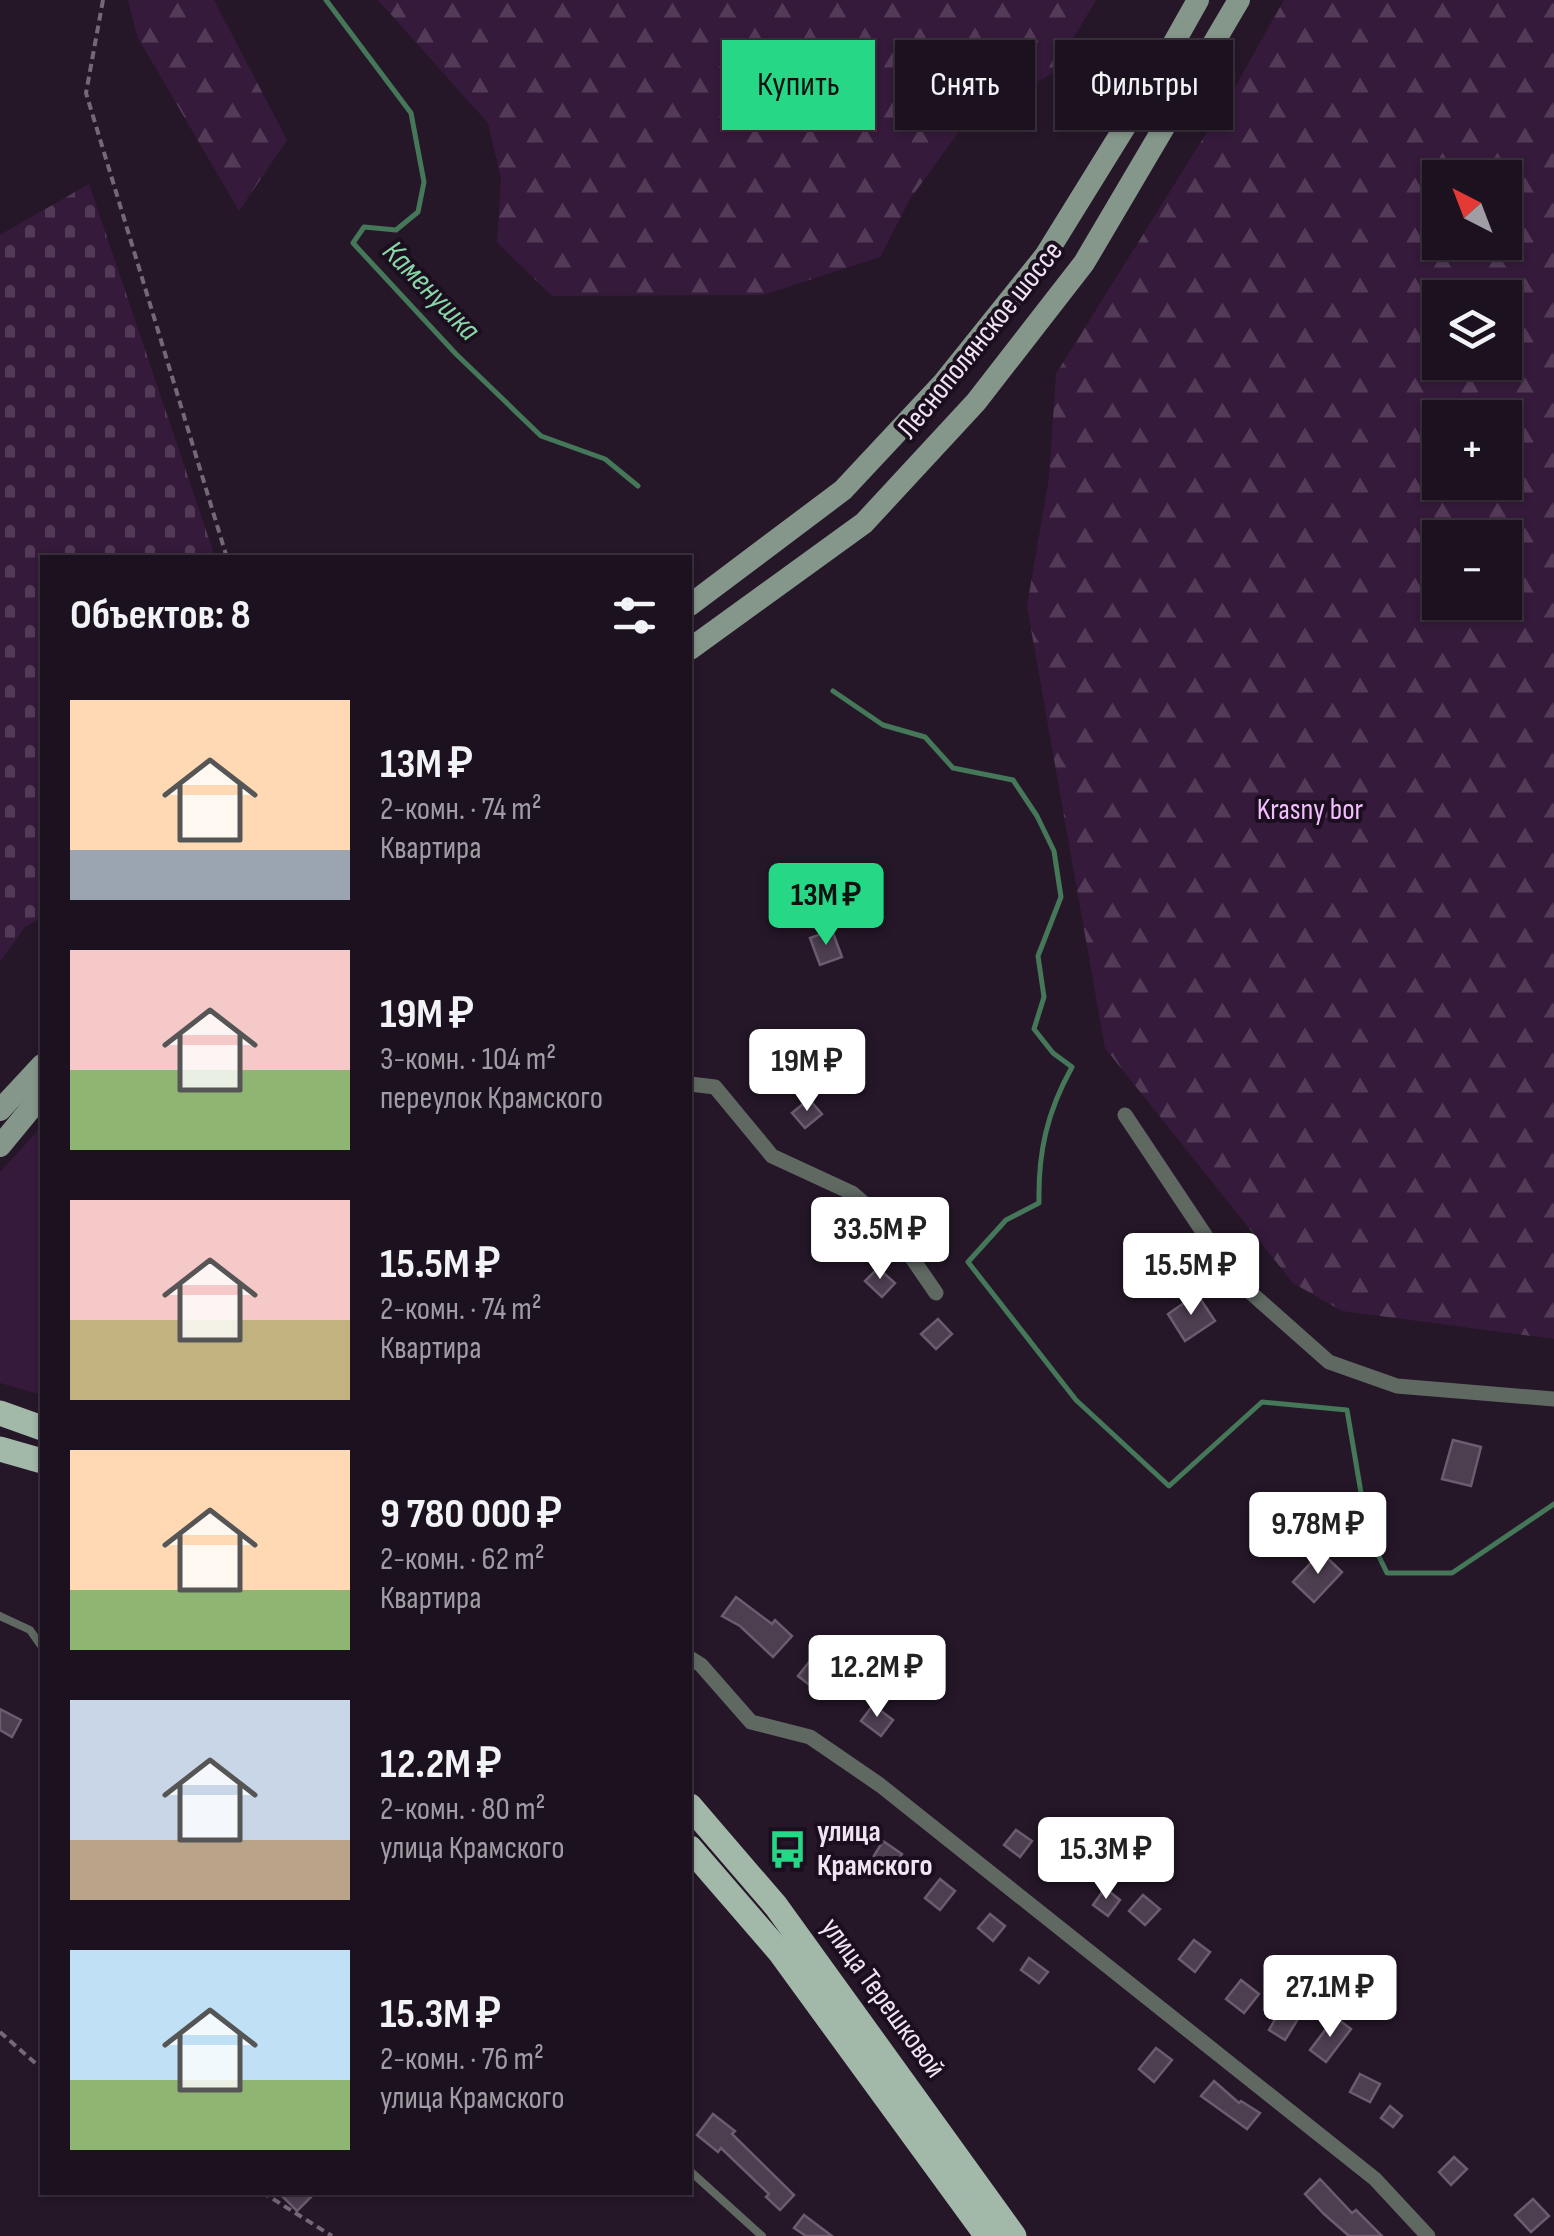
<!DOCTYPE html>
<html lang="ru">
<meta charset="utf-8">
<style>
body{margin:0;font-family:"Sofia Sans Condensed",sans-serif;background:#251a27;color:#f1f3f6;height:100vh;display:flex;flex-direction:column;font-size:38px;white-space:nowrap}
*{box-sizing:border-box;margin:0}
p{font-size:32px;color:#a09da4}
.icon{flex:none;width:55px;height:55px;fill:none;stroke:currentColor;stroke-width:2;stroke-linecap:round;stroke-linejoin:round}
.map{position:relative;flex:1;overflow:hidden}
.panel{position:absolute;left:40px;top:555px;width:652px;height:1640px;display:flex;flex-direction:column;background:#1c111e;border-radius:0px;box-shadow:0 2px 8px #0004,0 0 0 2px #3a313c}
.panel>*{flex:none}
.guide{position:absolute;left:722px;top:40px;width:680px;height:90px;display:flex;gap:20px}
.needle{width:65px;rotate:318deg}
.fabs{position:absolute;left:1422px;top:160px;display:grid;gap:20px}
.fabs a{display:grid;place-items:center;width:100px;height:100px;border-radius:0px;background:#1c111e;box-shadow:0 2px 8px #0004,0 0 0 2px #3a313c;font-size:50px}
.price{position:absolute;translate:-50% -85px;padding:0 22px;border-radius:10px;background:#fff;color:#222;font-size:32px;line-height:65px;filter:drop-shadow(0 2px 5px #0008)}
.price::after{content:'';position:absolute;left:50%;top:60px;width:30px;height:22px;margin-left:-15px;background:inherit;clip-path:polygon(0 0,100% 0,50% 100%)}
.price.current{background:#26d886;color:#111}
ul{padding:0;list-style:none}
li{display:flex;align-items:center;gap:30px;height:250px;padding:0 30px}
li span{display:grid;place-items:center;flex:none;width:280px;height:200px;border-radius:0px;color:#555}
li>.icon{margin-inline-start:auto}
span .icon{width:120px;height:120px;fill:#fffc;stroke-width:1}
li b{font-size:42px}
h2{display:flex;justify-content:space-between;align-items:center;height:120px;padding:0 30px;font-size:42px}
.pill{padding:0 35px;border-radius:0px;background:#1c111e;box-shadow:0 2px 8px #0004,0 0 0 2px #3a313c;font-size:35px;line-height:90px}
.pill.current{background:#26d886;color:#111}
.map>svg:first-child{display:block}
.green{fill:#351a3b}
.forest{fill:url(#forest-firs);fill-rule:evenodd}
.cemetery{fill:url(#cemetery-stones)}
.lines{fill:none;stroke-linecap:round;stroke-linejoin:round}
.stream{stroke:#457759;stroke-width:5}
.building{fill:#4d3e50;stroke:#6c5c70;stroke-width:2.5}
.path{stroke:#746877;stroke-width:4;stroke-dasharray:8 5;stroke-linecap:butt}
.service{stroke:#5f6962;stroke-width:8}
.minor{stroke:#5f6962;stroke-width:15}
.secondary{stroke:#85968a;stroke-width:22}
.primary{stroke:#a2b8a9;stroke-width:25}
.labels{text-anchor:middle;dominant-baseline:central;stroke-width:8;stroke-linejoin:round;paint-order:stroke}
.street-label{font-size:30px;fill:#efe5f1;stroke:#1b0e1e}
.park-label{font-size:30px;fill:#f3befe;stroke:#1b0e1e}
.poi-label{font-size:30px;font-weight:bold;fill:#efe5f1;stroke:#1b0e1e;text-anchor:start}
.water-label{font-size:32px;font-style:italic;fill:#88d6a6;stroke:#1b0e1e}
</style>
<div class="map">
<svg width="1554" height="2236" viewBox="0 0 1554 2236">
<defs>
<pattern id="forest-firs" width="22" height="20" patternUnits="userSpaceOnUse" patternTransform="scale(2.5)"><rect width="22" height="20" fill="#351a3b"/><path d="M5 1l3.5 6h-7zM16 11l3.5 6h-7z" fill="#533b58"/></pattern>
<pattern id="cemetery-stones" width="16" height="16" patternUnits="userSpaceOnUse" patternTransform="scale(2.5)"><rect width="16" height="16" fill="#351a3b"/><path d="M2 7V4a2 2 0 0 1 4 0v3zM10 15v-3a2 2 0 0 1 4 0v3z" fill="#533b58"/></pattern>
</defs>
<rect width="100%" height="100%" fill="#251728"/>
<path class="green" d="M42,1126V1395L0,1383V1172Z"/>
<g class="forest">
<path d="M128,0H214L287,140L239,211L137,36Z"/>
<path d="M378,0H1096L1052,74L971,115L910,199L880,257L763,295L552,296L497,242L501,179L488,123Z"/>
<path d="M1284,0H1554V1339L1342,1311L1293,1283L1105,1048L1027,606L1049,478L1056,374L1234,89ZM1440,178H1505V242H1440ZM1440,298H1505V362H1440ZM1440,418H1505V482H1440ZM1440,538H1505V602H1440Z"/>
</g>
<path class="cemetery" d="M89,184L215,557L42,558V917L25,927L0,962V235Z"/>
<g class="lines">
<g class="stream">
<path d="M326,0L411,113L424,182L418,212L396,230L364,227L353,243L456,354L541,436L605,459L638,486"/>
<path d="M833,691L883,725L925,737L953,768L1013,780L1037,816L1054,851L1061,897L1038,956L1044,997L1034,1029L1053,1053L1072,1067C1047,1112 1038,1152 1039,1203L1006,1220L968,1262L1076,1400L1169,1486L1262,1402L1347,1410L1368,1534L1387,1573H1452L1554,1504"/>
</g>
</g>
<g class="building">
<path d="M832,930L842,957L820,965L810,938Z"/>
<path d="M809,1099L822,1114L805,1128L792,1113Z"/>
<path d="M845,1219L862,1233L850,1249L832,1236Z"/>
<path d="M878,1268L895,1283L882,1297L865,1281Z"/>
<path d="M1197,1294L1215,1321L1185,1341L1168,1314Z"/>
<path d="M938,1319L952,1334L936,1349L921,1334Z"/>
<path d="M1453,1440L1481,1447L1471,1486L1442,1479Z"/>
<path d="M1321,1552L1342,1572L1314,1602L1293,1582Z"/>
<path d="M736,1597L772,1624L775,1620L792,1636L773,1657L740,1626L722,1616Z"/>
<path d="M817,1652L835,1666L816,1690L798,1676Z"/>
<path d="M873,1705L893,1720L881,1736L861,1721Z"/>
<path d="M0,1709L21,1720L12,1737L0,1730Z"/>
<path d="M1016,1830L1032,1841L1020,1857L1004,1845Z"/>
<path d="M883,1841L902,1854L891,1871L872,1859Z"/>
<path d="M1105,1844L1122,1857L1104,1880L1088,1867Z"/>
<path d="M940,1879L955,1891L940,1910L925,1898Z"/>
<path d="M1105,1888L1120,1900L1108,1916L1093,1905Z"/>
<path d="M1143,1895L1160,1909L1145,1925L1129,1911Z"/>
<path d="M990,1914L1005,1926L993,1941L978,1928Z"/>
<path d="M1194,1940L1210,1952L1195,1972L1179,1959Z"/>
<path d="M1029,1958L1048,1972L1039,1983L1021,1970Z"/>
<path d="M1241,1980L1259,1994L1244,2013L1226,1999Z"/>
<path d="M1281,2009L1298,2019L1285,2040L1269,2030Z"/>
<path d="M1335,2017L1351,2029L1326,2062L1310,2050Z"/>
<path d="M1156,2048L1172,2060L1154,2082L1139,2069Z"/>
<path d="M1360,2074L1380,2084L1370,2102L1350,2092Z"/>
<path d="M1214,2081L1239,2103L1241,2101L1260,2113L1247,2129L1201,2096Z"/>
<path d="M1390,2106L1402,2116L1393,2127L1381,2118Z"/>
<path d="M713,2114L735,2131L732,2134L794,2195L780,2210L766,2197L769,2194L721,2148L718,2152L697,2135Z"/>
<path d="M1454,2157L1467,2169L1451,2185L1439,2172Z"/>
<path d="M1320,2179L1352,2213L1356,2210L1382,2236H1349L1324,2214L1305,2194Z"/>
<path d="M278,2192H316L297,2211Z"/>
<path d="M1533,2199L1549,2216L1531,2232L1515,2215Z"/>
<path d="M804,2215L832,2236H806L794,2228Z"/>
</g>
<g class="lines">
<g class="path">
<path d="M103,0L86,93L227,558"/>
<path d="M0,2032L42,2069"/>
<path d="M262,2192L332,2236"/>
</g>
<g class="service">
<path d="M0,1616L30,1630L42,1647"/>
<path d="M690,2171L762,2236"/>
</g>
<g class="minor">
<path d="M690,1084L715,1087L772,1156L852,1193L890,1226L936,1293"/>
<path d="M1125,1115L1233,1277L1329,1362L1397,1386L1554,1399"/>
<path d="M690,1658L701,1665L751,1722L810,1737L880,1785L1375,2179L1428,2236"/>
</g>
<g class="secondary">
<path d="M690,605L843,490L944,382L1045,256L1144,96L1198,0"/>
<path d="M690,649L864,523L976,402L1084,263L1239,0"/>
<path d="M0,1110L42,1065"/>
<path d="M0,1146L42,1095"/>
</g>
<g class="primary">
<path d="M0,1413L42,1428"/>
<path d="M0,1449L42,1461"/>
<path d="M690,1806L776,1906L1014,2236"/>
<path d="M690,1848L779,1951L987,2236"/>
</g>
</g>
<defs>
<symbol id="bus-bare" viewBox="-9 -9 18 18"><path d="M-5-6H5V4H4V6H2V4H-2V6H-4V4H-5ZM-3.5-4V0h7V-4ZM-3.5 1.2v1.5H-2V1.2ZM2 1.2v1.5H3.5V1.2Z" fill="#26d886" stroke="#1b0e1e" stroke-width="2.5" paint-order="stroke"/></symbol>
</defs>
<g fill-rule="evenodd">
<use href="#bus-bare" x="760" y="1822" width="55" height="55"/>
</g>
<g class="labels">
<g class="street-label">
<text transform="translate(980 340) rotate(-51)">Леснополянское шоссе</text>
<text transform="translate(883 1998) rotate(54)">улица Терешковой</text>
</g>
<g class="park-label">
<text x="1310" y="810">Krasny bor</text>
</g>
<g class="poi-label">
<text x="817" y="1832">улица<tspan x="817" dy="34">Крамского</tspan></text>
</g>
<g class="water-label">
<text transform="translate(431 291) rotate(46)">Каменушка</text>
</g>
</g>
</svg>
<div class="fabs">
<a><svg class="needle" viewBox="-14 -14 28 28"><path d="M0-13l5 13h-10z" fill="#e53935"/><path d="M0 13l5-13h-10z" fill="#a09da4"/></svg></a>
<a><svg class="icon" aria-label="layers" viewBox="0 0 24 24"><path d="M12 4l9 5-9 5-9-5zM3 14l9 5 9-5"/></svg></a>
<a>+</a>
<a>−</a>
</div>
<b class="price current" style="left:826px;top:948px">13M ₽</b>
<b class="price" style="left:807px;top:1114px">19M ₽</b>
<b class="price" style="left:880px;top:1282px">33.5M ₽</b>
<b class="price" style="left:1191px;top:1318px">15.5M ₽</b>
<b class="price" style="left:1318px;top:1577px">9.78M ₽</b>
<b class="price" style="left:877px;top:1720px">12.2M ₽</b>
<b class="price" style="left:1106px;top:1902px">15.3M ₽</b>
<b class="price" style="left:1330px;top:2040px">27.1M ₽</b>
<div class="guide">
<a class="pill current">Купить</a>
<a class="pill">Снять</a>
<a class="pill">Фильтры</a>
</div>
<section class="panel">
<h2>Объектов: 8<svg class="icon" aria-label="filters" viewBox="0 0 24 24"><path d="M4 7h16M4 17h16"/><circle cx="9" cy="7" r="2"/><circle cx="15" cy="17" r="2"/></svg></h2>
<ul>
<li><span style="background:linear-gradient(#ffd9b3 75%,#9aa5b1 0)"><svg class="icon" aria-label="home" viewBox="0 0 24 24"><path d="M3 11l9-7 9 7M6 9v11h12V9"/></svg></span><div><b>13M ₽</b><p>2-комн. · 74 m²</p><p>Квартира</p></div></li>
<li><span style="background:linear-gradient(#f6c9c9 60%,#8fb573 0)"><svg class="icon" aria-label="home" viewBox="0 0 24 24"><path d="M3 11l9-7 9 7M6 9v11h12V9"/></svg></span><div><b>19M ₽</b><p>3-комн. · 104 m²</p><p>переулок Крамского</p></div></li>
<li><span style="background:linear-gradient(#f6c9c9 60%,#c2b280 0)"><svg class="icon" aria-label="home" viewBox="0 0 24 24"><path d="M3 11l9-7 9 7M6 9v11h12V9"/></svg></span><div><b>15.5M ₽</b><p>2-комн. · 74 m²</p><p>Квартира</p></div></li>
<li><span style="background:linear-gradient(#ffd9b3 70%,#8fb573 0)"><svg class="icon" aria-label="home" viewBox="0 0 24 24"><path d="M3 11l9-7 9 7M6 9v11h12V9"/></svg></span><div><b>9 780 000 ₽</b><p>2-комн. · 62 m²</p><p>Квартира</p></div></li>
<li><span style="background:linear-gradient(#c9d6e8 70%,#b9a48a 0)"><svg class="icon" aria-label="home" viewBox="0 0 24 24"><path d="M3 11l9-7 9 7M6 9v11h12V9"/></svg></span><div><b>12.2M ₽</b><p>2-комн. · 80 m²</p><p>улица Крамского</p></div></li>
<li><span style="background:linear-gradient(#bfe0f5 65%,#8fb573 0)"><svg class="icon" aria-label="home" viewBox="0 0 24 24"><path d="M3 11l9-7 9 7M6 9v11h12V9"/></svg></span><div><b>15.3M ₽</b><p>2-комн. · 76 m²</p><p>улица Крамского</p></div></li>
</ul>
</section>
</div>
